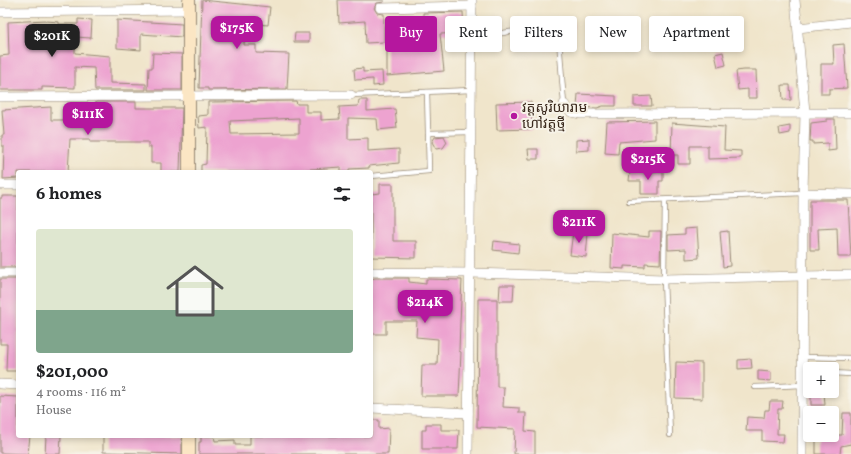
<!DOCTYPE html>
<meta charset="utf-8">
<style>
body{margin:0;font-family:Vollkorn,"Noto Sans Khmer",serif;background:#f2f2f2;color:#202124;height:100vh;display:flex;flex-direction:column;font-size:15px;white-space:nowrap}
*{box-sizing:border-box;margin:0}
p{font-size:13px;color:#757577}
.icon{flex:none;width:22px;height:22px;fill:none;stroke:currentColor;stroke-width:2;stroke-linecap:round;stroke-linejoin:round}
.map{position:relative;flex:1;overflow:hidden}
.side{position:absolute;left:16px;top:170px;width:357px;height:268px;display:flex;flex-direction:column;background:#fff;border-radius:4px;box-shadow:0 2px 6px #0003}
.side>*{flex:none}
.hud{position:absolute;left:385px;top:16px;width:380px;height:36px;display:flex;gap:8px}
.controls{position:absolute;left:803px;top:362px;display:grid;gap:8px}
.controls a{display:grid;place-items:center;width:36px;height:36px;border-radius:4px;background:#fff;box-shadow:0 2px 6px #0003;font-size:20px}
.price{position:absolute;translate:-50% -34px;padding:0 9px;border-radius:8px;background:#b5179e;color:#fff;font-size:13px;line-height:26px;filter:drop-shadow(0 1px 2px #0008)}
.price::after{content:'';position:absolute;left:50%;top:24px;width:12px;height:9px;margin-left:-6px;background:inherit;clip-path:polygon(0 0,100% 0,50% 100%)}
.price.active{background:#222;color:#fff}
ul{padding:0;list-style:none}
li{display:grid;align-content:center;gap:8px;height:212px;padding:0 20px}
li+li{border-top:1px solid #e0e0e0}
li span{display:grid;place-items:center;height:124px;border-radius:4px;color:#555}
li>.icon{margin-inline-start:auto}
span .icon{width:72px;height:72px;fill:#fffc;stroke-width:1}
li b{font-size:17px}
h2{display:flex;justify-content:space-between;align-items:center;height:48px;padding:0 20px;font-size:17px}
.pill{padding:0 14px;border-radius:4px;background:#fff;box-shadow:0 2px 6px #0003;font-size:14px;line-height:36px}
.pill.active{background:#b5179e;color:#fff}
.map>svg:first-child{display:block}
.building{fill:#eda3d0;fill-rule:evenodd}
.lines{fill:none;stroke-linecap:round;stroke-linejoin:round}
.lane-casing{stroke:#968874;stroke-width:6}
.street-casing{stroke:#968874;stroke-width:10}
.secondary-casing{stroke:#968874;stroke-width:14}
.lane{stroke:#fff;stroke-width:4.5}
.street{stroke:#fff;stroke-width:9}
.secondary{stroke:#fbe6c4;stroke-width:12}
.poi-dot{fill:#b5179e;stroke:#f7f3e8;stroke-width:1.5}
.labels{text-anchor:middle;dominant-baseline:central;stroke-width:4;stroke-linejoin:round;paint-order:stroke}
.poi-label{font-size:14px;fill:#3b2a1e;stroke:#f7f3e8;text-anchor:start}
</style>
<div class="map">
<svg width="851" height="454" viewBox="0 0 851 454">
<rect width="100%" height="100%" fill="#f7f3e8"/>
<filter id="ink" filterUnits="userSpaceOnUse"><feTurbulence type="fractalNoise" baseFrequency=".025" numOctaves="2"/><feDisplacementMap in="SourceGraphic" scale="8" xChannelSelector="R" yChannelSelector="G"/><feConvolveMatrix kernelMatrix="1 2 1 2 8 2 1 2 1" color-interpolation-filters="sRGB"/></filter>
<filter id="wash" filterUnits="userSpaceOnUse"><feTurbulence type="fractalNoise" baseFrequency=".012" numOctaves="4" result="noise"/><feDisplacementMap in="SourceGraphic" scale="16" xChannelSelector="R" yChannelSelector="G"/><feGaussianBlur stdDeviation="0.9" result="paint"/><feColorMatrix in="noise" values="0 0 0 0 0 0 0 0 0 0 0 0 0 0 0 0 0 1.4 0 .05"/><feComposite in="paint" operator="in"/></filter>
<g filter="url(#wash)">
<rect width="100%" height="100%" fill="#f0e5cb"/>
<g id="blocks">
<g class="building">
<path d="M202,0L270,7L268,25L245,23L244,45H256V53L289,54L287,89L208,90V88H199Z"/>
<path d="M338,0H384V2L377,3L374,8L377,13L384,14V42L366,43L365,21L339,23Z"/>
<path d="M463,12L464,33L440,34L444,71L387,76V43L425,40L423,13Z"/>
<path d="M573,18L574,37L566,38L565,19Z"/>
<path d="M78,19L92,20L91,38L75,37V53L110,56V83L146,84V90H95L94,68L75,67V88L42,87V90H0V56L9,55L8,22L46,20V21L59,22V24H78Z"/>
<path d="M117,20L182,24V37L141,34V50L117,48Z"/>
<path d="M295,33H309V42H294Z"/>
<path d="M844,44L847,88L829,89V94H821V64H834L833,45Z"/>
<path d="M723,52L726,65L718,67L715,54Z"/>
<path d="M153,53L182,54V90H148L149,68H152Z"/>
<path d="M363,68V72L382,71L383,85L373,86V79L355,80L354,69Z"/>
<path d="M744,70H756L757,98H748V89L738,90L736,71Z"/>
<path d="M782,85H790L791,100H783Z"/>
<path d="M578,94L616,96V106H603L597,108L577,107Z"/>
<path d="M651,96L652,106H634V97Z"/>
<path d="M359,100H367V111L395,109L397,128L378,130L377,119L348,118V139L368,138V151L399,149V163L369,166V168L349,169V172H341V167L296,170L295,172H201V165L206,164L207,127L199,128L198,116L208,115V102L296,101L297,104H306V112H321V120L340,119L339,107L358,106ZM299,118V133L231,134L230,121Z"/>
<path d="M96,102H136V108H182L180,172H161V163H151V147H148V142H90V139H70L68,172H18V178L3,179L4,146H2V135H4L2,110L51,107V120H64V123L90,125L91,105H96Z"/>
<path d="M531,102L532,129L497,130L496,103Z"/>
<path d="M827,119H835L836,150L828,151V143L813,144V141H810L811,123L827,121Z"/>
<path d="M655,121V139L619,142L618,154L605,153L607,122Z"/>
<path d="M672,123L725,127L724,150L741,151V158L708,159V146H690V164H678V155H671Z"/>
<path d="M790,126V133L780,135L779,128Z"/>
<path d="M444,136L447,142L443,148L436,149L432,142L435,137Z"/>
<path d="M589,139V150L576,151V140Z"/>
<path d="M528,149H538V159H529Z"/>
<path d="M630,171L663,172V181H659V194H641V181H629Z"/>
<path d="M380,184H393V241H416V258L371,257V194L380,193Z"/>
<path d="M2,196H18V267H0V198H2Z"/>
<path d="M810,200H848L851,257H838L837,228L818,229L819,250H810Z"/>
<path d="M697,228L699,258L686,259V249L668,250V235L685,234V229Z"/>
<path d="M573,231L588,233L586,257L570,255Z"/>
<path d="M649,231H661L660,264L645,263V267L624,266V269L611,268L612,233L649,237Z"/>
<path d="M728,231L730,266L723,267L720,232Z"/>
<path d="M494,241L519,244L518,253L493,250Z"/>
<path d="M375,278H409V282L426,284V279L462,280L460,322L459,351L461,352L459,396H421L422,365H437L438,339L416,337L417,321H386V334H371V279Z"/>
<path d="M0,279H18V371H6L7,344H0Z"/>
<path d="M500,285H514L513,301H499Z"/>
<path d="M478,299H497V387H504L503,407L519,408V413H526L525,431L535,432V454H514L515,429L477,427Z"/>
<path d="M751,359L752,368L738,369V360Z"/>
<path d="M676,362L702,363V399L675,398Z"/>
<path d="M758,371L771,372V381L758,380Z"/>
<path d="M811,392H824L825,405H811Z"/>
<path d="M0,396L18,397V436H30L28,454L0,453Z"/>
<path d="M770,401H783L782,409H778L777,434H784L783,442L762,441V431H746L747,417L764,418L765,410H769Z"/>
<path d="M843,413H851V444L841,446L840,454H816V435H842Z"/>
<path d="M371,420H379V429L389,428L388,454H199V442H201V436H214L215,441L235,440V445H250V436H371Z"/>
<path d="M426,424H441V430H459L458,449H422V430H426Z"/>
<path d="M46,436H61L60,454H45Z"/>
<path d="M103,436H182V454L103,452Z"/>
</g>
</g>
</g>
<g filter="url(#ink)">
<use href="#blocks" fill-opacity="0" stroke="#968874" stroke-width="1"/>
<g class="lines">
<defs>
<g id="lane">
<path d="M472,38L546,26L554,29L559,40L564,104"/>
<path d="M351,95L472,90"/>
<path d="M428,133L472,132"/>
<path d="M371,176L429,171L427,92"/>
<path d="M665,200L664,279L670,435"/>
<path d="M629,201L803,193"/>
<path d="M803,357L851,358"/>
<path d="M803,371H810"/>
<path d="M832,373L851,374"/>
<path d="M755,387L803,385"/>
</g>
<g id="street">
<path d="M795,0L805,112L803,193L802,454"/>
<path d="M380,8L472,6"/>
<path d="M0,12L189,10"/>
<path d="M798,28L851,22"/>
<path d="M0,97L351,95"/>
<path d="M564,104L571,112L581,114L851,113"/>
<path d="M0,185H18"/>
<path d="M803,193L851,194"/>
<path d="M371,272L471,273L664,279L851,275"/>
<path d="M0,273H18"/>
<path d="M0,384L18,385"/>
<path d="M371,408L468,413"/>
<path d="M468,454L472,0"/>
</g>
<g id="secondary">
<path d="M189,0V172"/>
<path d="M189,454V436"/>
</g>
</defs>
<use href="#lane" class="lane-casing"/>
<use href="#street" class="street-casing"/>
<use href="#secondary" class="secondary-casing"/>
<use href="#lane" class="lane"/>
<use href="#street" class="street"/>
<use href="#secondary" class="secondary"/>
</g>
</g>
<circle class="poi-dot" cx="514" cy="116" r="4"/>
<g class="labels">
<g class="poi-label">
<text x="522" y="108">វត្តសូរិយារាម<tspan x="522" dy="16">ហៅវត្តថ្មី</tspan></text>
</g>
</g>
</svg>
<div class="controls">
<a>+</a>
<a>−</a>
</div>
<b class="price" style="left:237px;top:50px">$175K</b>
<b class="price active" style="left:52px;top:58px">$201K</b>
<b class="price" style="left:88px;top:136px">$111K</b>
<b class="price" style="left:648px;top:181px">$215K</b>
<b class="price" style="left:579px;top:244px">$211K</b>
<b class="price" style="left:425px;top:324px">$214K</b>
<div class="hud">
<a class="pill active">Buy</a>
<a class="pill">Rent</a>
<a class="pill">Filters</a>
<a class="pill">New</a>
<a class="pill">Apartment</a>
</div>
<section class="side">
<h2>6 homes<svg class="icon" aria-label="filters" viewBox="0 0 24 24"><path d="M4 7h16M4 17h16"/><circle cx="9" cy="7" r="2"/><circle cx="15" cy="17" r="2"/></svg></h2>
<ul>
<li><span style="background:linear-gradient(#dfe7d0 65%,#7fa58c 0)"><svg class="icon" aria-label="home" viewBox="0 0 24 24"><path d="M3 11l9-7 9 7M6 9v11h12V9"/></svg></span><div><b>$201,000</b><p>4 rooms · 116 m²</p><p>House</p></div></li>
</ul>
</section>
</div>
